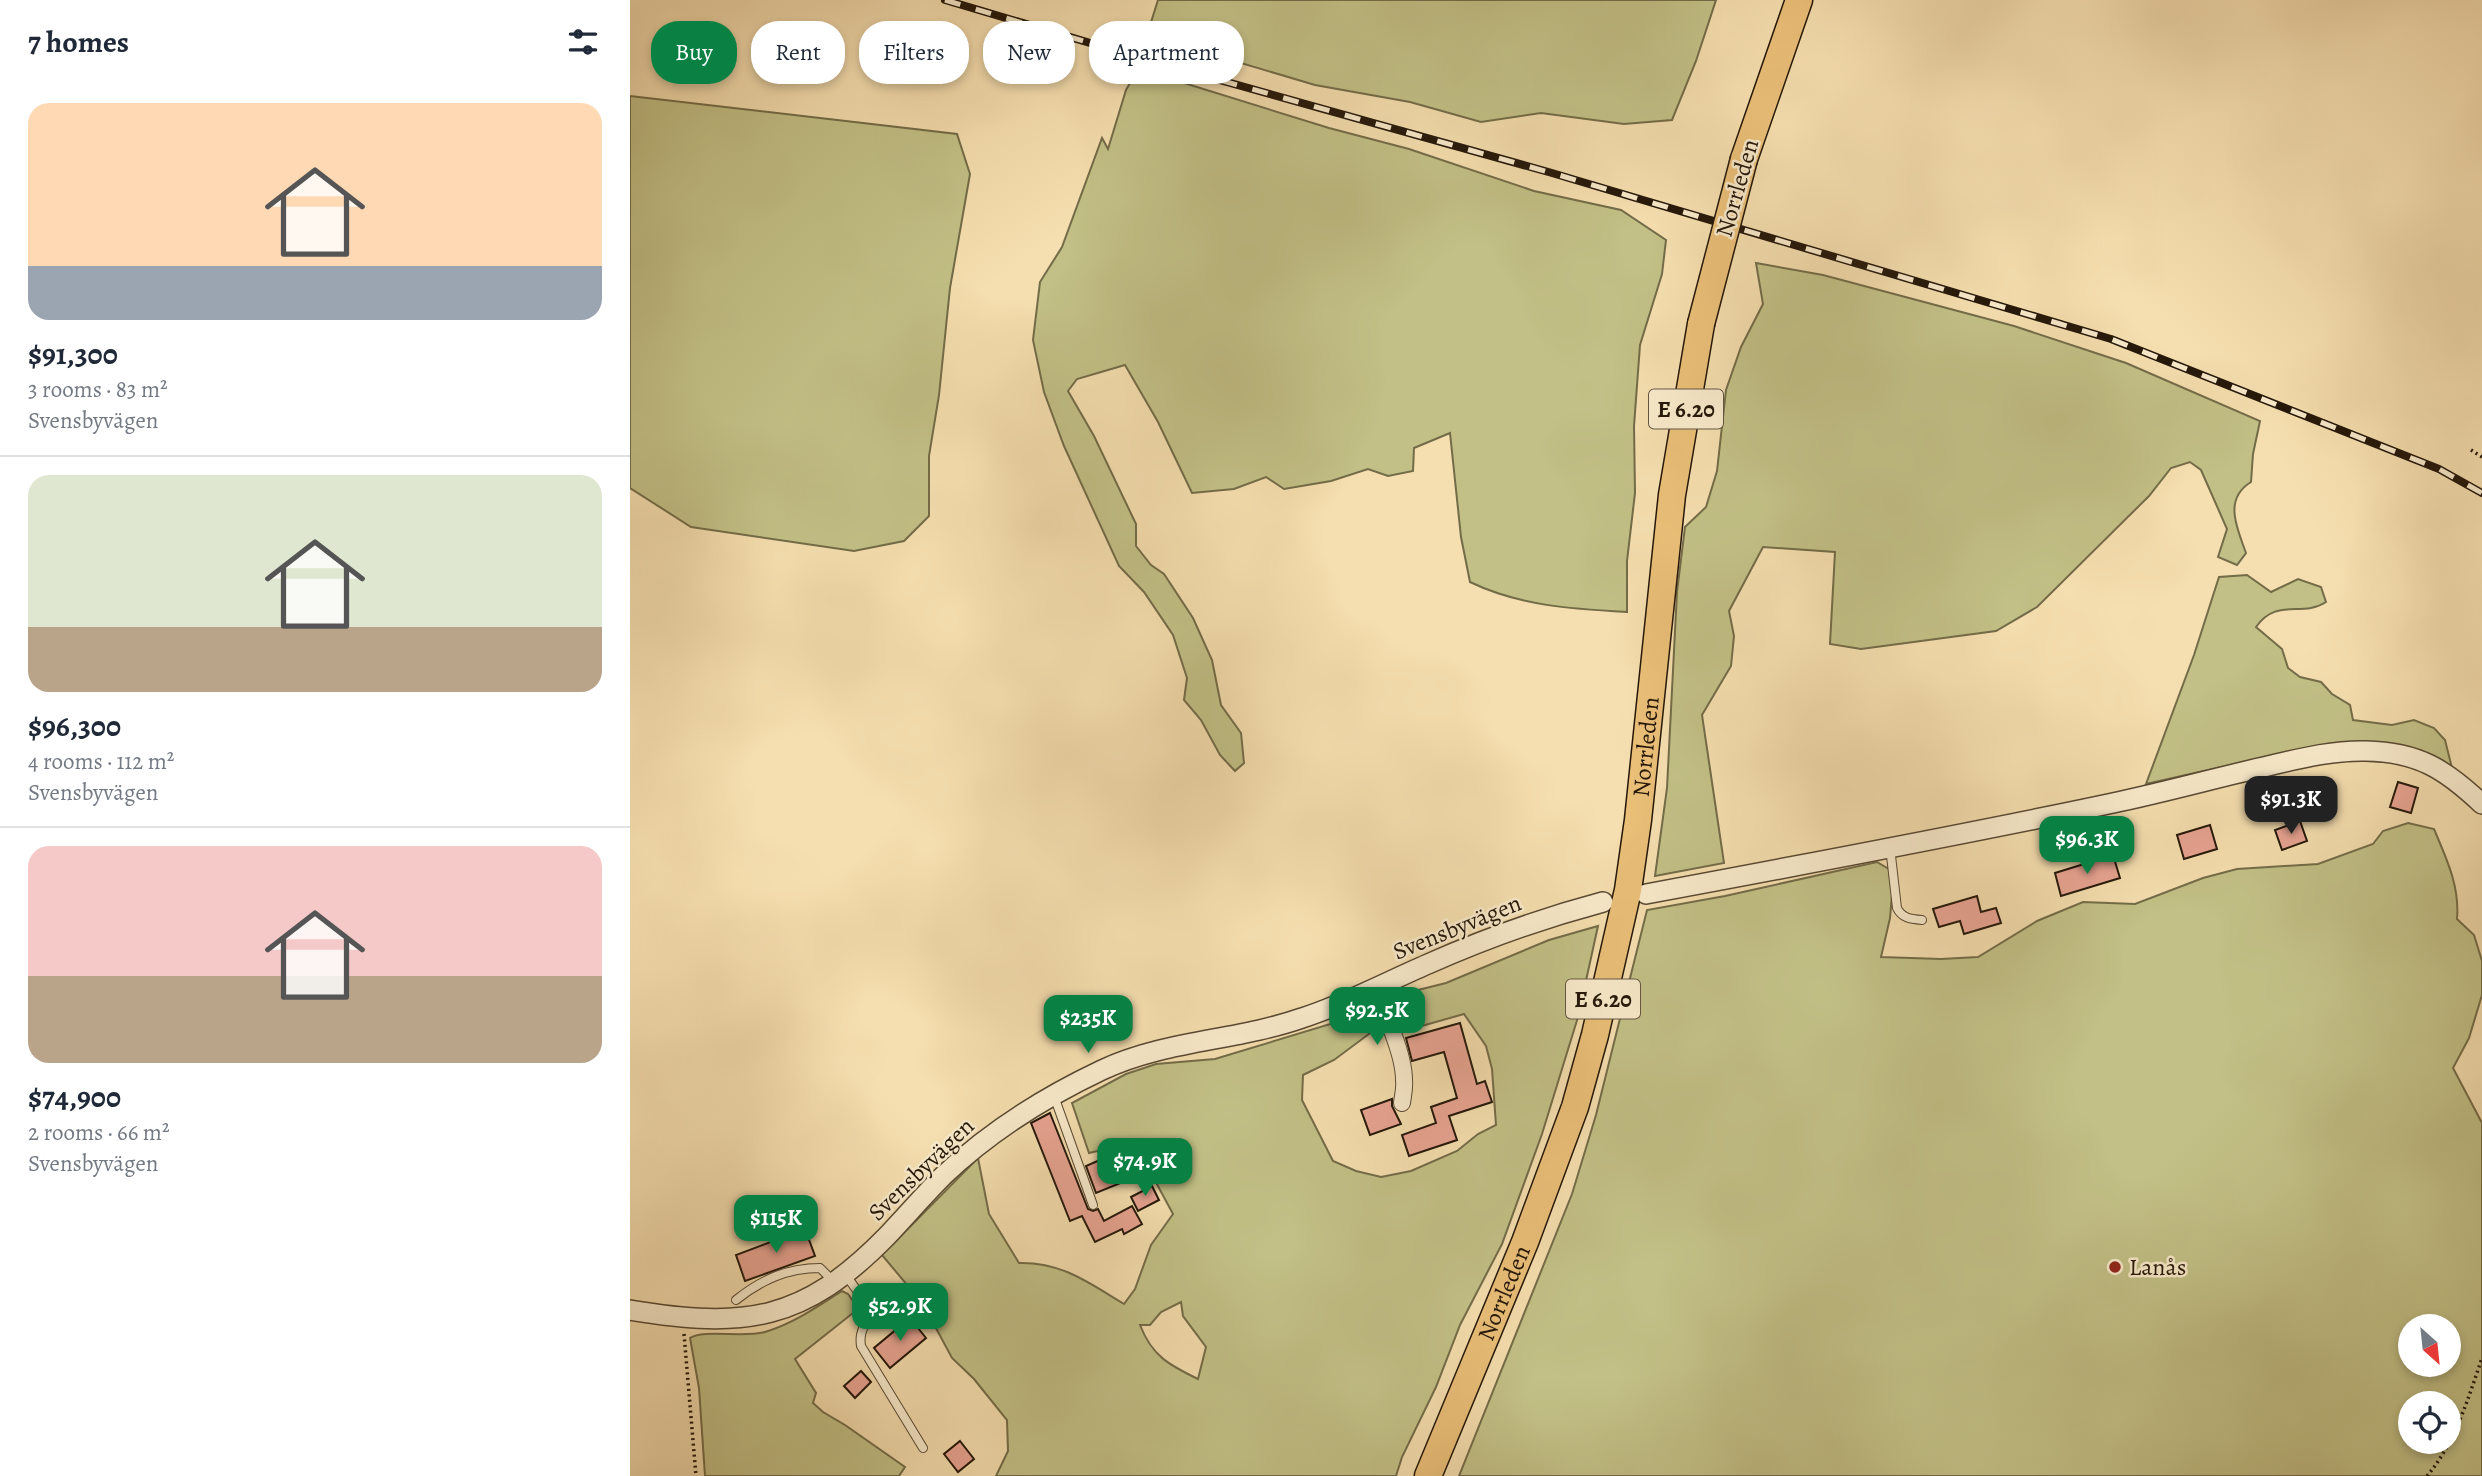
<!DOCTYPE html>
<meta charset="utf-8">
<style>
body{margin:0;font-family:Alegreya,serif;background:#f6f6f7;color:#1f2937;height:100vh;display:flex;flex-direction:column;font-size:26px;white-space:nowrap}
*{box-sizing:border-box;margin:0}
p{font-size:23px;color:#747a83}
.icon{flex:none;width:38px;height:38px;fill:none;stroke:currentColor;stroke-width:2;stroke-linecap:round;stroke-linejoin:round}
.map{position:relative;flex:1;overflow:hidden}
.details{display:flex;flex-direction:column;background:#fff;width:630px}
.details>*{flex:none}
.hud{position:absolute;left:21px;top:21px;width:665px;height:63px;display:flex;gap:14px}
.needle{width:46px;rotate:153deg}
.buttons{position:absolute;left:1768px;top:1314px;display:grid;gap:14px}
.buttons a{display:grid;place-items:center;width:63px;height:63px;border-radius:50%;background:#fff;box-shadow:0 4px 10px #0003;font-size:35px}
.price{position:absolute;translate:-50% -60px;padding:0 16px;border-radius:14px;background:#0b8043;color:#fff;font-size:23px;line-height:46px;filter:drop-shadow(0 2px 4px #0008)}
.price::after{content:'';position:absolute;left:50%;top:42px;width:21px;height:16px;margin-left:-10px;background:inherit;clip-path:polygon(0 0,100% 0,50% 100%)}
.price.current{background:#222;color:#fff}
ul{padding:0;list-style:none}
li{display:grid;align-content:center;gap:14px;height:371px;padding:0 28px}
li+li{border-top:2px solid #e0e1e3}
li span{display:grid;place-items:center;height:217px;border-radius:21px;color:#555}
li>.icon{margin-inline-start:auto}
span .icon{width:126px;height:126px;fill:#fffc;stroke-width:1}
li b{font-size:30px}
h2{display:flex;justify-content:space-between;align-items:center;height:84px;padding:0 28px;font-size:30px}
.pill{padding:0 24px;border-radius:28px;background:#fff;box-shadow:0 4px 10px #0003;font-size:24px;line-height:63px}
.pill.current{background:#0b8043;color:#fff}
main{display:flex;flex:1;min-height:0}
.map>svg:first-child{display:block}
.green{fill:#c2c086;stroke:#736c48;stroke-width:2;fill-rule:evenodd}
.building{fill:#e8a492;stroke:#241709;stroke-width:2}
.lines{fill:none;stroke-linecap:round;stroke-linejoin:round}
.service-casing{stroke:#584932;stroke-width:10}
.minor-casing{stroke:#584932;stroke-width:18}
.tertiary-casing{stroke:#584932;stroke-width:22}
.trunk-casing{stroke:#241709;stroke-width:29}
.path{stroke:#241709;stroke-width:3.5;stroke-dasharray:2 3.5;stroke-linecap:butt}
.service{stroke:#f8eacb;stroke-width:8}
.minor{stroke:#f8eacb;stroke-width:16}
.tertiary{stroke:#f8eacb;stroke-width:19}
.trunk{stroke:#eabf78;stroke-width:26}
.rail-casing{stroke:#241709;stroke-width:8}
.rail{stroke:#f8eacb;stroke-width:5;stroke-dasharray:16;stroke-linecap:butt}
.trunk-bridge-casing{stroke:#241709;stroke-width:29;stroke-linecap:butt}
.trunk-bridge{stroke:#eabf78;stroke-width:26}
.poi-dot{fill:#8f2418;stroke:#f8eacb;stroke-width:2.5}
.labels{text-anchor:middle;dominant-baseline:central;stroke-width:5;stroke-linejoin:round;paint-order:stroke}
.shield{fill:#f8eacb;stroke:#645643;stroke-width:2}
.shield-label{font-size:23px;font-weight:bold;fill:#241709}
.street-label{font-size:24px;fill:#241709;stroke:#f8eacb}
.poi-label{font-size:24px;fill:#241709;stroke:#f8eacb;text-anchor:start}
</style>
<main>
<section class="details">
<h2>7 homes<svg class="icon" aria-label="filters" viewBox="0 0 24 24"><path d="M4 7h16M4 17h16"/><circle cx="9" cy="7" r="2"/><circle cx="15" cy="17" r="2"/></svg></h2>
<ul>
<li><span style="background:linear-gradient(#ffd9b3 75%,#9aa5b1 0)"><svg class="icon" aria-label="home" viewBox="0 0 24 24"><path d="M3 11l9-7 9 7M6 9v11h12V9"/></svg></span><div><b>$91,300</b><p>3 rooms · 83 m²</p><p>Svensbyvägen</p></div></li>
<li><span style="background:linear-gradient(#dfe7d0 70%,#b9a48a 0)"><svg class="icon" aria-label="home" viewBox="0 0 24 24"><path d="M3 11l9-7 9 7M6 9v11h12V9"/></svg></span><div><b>$96,300</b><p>4 rooms · 112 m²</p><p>Svensbyvägen</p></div></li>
<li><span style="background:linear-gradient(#f6c9c9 60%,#b9a48a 0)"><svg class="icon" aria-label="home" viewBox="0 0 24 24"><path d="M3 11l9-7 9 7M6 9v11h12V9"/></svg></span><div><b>$74,900</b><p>2 rooms · 66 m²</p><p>Svensbyvägen</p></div></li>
</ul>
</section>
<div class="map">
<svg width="1852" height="1476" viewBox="0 0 1852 1476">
<rect width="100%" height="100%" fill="#f5deaf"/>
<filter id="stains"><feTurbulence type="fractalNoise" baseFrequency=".00286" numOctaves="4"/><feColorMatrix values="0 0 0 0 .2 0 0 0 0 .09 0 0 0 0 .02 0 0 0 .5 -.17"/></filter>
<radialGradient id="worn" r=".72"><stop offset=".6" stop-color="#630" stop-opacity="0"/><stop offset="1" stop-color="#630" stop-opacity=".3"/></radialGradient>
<g class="green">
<path d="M528,0H1086L1066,61L1042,120L994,124L911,113L851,122L780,102L685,85L517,35Z"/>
<path d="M507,71L538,78L699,128L779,149L904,191L991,210L1036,240L1032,274L1010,345L1004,426L1005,493L997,561V612C942,609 890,606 840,582L831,537L820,433L784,448L783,471L758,476L738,469L701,481L654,489L636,477L604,489L562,493L528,422L495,365L447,379L438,391L464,436L506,524V546L521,565L534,574L563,618L582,660L591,705L611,733L614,763L605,771L590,755L571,720L554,700L557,678L543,635L514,592L489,566L434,446L414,392L403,340L410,282L432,247L472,138L478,149L496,90Z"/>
<path d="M0,96L327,134L340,174L320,288L309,395L299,456V516L274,541L224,551L61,527L0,488Z"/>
<path d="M1126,263L1193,275L1384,326L1496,363L1630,421L1623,454L1621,482C1593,499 1607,528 1616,553L1607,565L1588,557L1597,529L1571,470L1560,462L1541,468L1519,496L1407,607L1366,631L1231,649L1200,644L1205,552L1133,547L1099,611L1104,636L1101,666L1072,715L1094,863L1025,876L1037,788L1047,592L1055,527L1076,507L1087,471L1096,390L1111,347L1133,304Z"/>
<path d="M1617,575L1641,592L1668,579L1691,587L1696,602C1672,618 1647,597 1626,627L1652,649L1658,668L1670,677L1691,682L1702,694L1720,705L1723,720L1762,725L1784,720L1804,728L1815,740L1822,768L1811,760L1788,753L1649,754L1516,784L1564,655L1589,577Z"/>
<path d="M1778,823L1804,829C1816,858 1830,886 1827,919L1844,935L1852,961V995L1839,1038L1823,1068L1852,1123V1476H829L942,1194L966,1115L1017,910L1095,896L1247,862L1264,872L1260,918L1251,957L1311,959L1348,957L1407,921L1453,902L1505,904L1573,878L1607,869L1688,864L1743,844L1753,831ZM1780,1326H1818V1365H1780ZM1780,1404H1818V1442H1780Z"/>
<path d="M968,926L948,1017L912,1134L872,1244L830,1325L806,1387L772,1457L766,1476H366L378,1451L377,1420L344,1379L322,1358L307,1330L278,1286L252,1255L348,1158L359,1214L389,1263C432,1262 459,1283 494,1304L505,1289L521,1245L543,1214L522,1175L504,1178L480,1148L459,1153L442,1103L496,1074L526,1064L585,1059L710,1021L743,1031L704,1060L673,1075L672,1100L703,1161L726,1171L751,1177L781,1171L827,1151L848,1134L866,1125L862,1069L856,1046L834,1014L774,1031L760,997L816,983L919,940ZM551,1302L553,1316L576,1347L568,1379C539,1365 522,1356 510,1325H520L531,1312Z"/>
<path d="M212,1291L218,1294L225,1304L223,1313L165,1359L186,1393L183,1403L193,1412L215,1425L275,1467L269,1476H75L69,1388L60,1338C73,1329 114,1338 135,1332C163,1324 188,1306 212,1291Z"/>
</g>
<g class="building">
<path d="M1768,782L1788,788L1781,813L1760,807Z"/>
<path d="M1670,821L1677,841L1652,850L1645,830Z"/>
<path d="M1580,825L1587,849L1554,859L1547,835Z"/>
<path d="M1483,855L1490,878L1431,896L1425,873Z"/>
<path d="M1347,896L1351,912L1366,908L1371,923L1334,934L1330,921L1309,927L1303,909Z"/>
<path d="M830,1023L847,1084L855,1081L862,1102L819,1116L827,1140L779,1156L772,1135L806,1123L801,1107L827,1098L814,1052L782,1061L776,1038Z"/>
<path d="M762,1099V1106L771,1124L740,1135L731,1110Z"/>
<path d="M420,1113L458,1209L463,1211L468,1209L474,1221L502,1206L512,1224L494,1234L492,1229L465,1242L452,1216L440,1221L401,1123Z"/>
<path d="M481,1155L493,1182L466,1193L456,1166Z"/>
<path d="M522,1186L529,1200L508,1211L501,1197Z"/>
<path d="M175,1229L185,1256L115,1281L106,1255Z"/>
<path d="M280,1318L296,1338L260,1368L244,1348Z"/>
<path d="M231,1371L241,1382L225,1398L214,1386Z"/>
<path d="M330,1441L344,1459L328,1472L314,1454Z"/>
</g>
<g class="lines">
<defs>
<g id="service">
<path d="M1260,847L1267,908C1272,918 1280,919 1292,920"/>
<path d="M424,1096L463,1205"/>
<path d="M216,1275C223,1286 239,1303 237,1317C234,1329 229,1332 231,1346L293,1448"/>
<path d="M106,1300C131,1280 157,1268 190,1268L203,1281"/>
</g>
<path id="minor" d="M743,989C755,1012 774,1054 774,1080C775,1087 773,1095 772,1103"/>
<g id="tertiary">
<path d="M1016,894C1172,865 1328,836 1483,803C1536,792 1589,777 1642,765C1672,758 1705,750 1736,751C1788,752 1815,769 1852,804"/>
<path d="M0,1310C115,1329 173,1322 257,1236C276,1216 294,1195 313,1176C359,1132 415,1097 472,1070C536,1040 606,1041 672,1018C716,1004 756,982 798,964C854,939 913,918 973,902"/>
</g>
<g id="trunk">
<path d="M1114,159L1169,0"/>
<path id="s1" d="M798,1476L895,1242L945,1107L965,1035L998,890L1008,820L1042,495L1071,324"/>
</g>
</defs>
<use href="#service" class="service-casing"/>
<use href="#minor" class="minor-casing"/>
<use href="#tertiary" class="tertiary-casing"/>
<use href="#trunk" class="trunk-casing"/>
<g class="path">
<path d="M1841,450L1852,457"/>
<path d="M54,1334L66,1476"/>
<path d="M1797,1476C1825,1443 1838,1399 1852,1358"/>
</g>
<use href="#service" class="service"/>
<use href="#minor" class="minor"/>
<use href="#tertiary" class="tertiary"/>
<use href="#trunk" class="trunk"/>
<defs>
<path id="rail" d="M315,0L504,56L922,173L1481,339L1809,469L1852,493"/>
</defs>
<use href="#rail" class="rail-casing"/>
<use href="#rail" class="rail"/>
<defs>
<path id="trunk-bridge" d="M1071,324L1114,159"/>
</defs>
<use href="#trunk-bridge" class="trunk-bridge-casing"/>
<use href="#trunk-bridge" class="trunk-bridge"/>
</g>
<circle class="poi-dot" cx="1485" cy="1267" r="7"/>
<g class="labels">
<g class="shield">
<rect x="1019" y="389.5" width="74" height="39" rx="5"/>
<rect x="936" y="979.5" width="74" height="39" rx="5"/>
</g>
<g class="shield-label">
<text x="1056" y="409">E 6.20</text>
<text x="973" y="999">E 6.20</text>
</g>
<g class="street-label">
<text transform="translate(1107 188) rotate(-74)">Norrleden</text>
<text stroke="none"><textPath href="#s1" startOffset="765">Norrleden</textPath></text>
<text transform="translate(827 927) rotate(-22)">Svensbyvägen</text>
<text transform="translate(291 1169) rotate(-44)">Svensbyvägen</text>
<text stroke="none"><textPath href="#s1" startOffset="198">Norrleden</textPath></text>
</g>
<g class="poi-label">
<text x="1499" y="1267">Lanås</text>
</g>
</g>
<rect width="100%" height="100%" filter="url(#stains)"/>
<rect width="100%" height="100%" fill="url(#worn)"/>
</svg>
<div class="buttons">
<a><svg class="needle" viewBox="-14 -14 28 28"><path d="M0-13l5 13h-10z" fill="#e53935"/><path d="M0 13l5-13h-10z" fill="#747a83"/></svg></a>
<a><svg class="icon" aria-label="locate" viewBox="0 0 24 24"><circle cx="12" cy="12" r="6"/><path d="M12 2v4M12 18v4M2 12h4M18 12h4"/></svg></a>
</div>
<b class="price current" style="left:1661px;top:836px">$91.3K</b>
<b class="price" style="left:1457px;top:876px">$96.3K</b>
<b class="price" style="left:747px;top:1047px">$92.5K</b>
<b class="price" style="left:458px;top:1055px">$235K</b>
<b class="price" style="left:515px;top:1198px">$74.9K</b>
<b class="price" style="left:146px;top:1255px">$115K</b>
<b class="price" style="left:270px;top:1343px">$52.9K</b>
<div class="hud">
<a class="pill current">Buy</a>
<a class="pill">Rent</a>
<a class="pill">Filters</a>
<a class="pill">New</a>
<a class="pill">Apartment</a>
</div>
</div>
</main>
